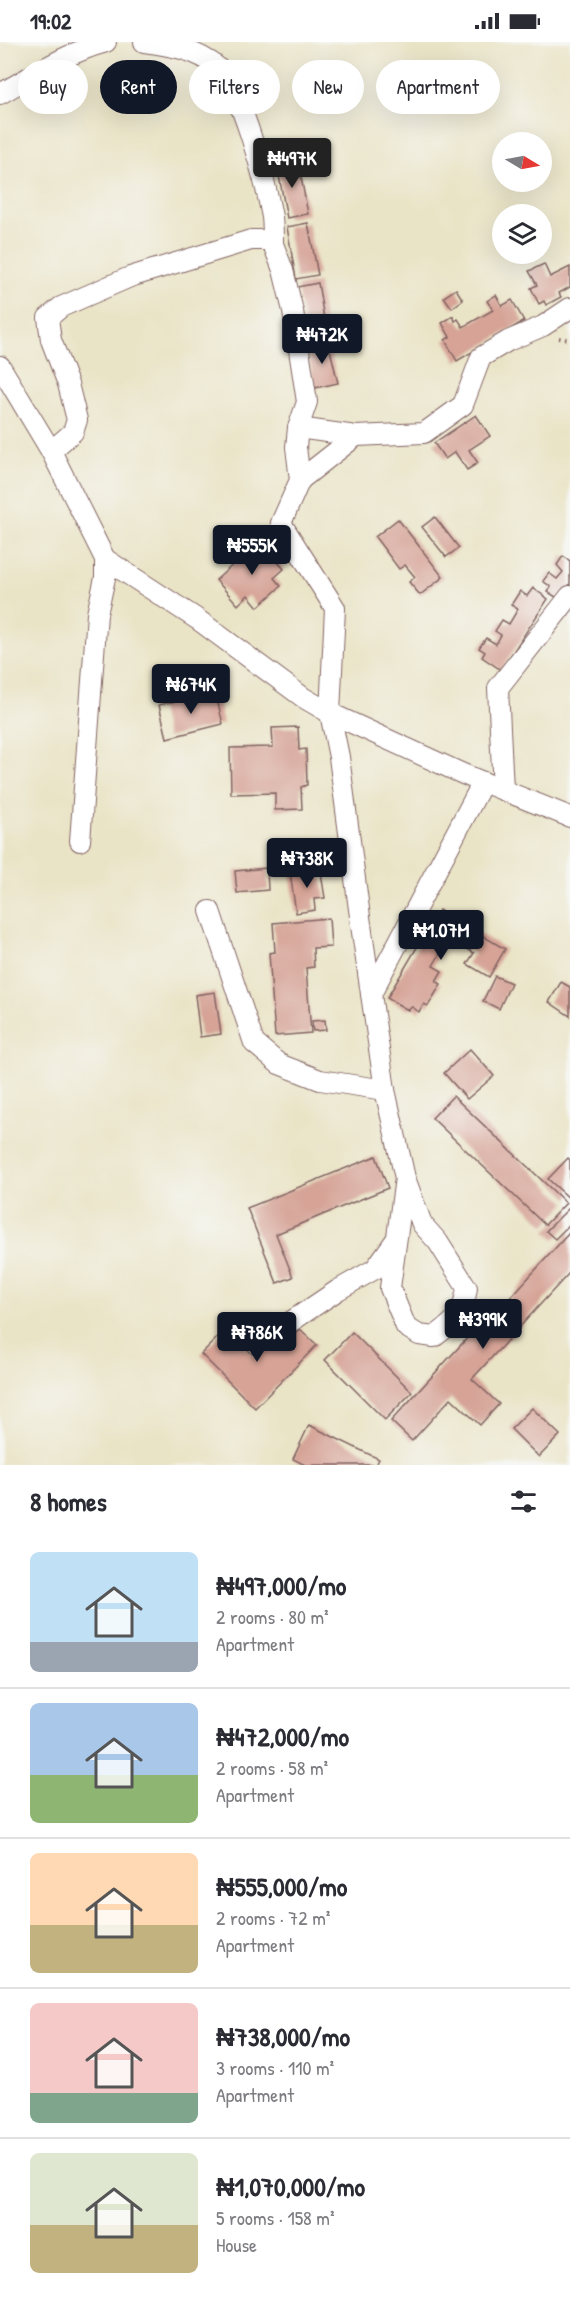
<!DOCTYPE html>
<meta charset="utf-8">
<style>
body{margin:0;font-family:"Patrick Hand",sans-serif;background:#f7f7f7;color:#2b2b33;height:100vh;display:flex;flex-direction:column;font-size:22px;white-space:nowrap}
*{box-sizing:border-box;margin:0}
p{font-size:20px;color:#7c7c81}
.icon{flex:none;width:33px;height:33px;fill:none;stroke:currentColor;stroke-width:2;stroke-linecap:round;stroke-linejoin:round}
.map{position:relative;height:1423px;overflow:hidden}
.sheet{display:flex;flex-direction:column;background:#fff;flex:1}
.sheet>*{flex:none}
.guide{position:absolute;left:18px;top:18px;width:534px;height:54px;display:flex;gap:12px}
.needle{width:39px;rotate:100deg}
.tools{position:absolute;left:492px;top:90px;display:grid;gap:12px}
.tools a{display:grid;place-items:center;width:60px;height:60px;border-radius:50%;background:#fff;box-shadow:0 6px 24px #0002;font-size:30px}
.price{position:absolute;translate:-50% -51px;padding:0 14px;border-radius:6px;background:#111827;color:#fff;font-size:20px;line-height:39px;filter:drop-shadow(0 2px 3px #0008)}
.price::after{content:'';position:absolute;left:50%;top:36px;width:18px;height:14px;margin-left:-9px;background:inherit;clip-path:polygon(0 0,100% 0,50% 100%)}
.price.active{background:#222;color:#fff}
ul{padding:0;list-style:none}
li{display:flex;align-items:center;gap:18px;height:150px;padding:0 30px}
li+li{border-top:2px solid #e1e1e2}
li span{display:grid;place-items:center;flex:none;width:168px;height:120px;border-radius:9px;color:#555}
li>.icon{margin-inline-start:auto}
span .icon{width:72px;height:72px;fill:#fffc;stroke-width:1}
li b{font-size:26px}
h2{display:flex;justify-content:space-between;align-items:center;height:72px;padding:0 30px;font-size:26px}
.pill{padding:0 21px;border-radius:27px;background:#fff;box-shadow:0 6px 24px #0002;font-size:21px;line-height:54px}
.pill.active{background:#111827;color:#fff}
.status{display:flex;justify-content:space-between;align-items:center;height:42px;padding:0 30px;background:#fff;direction:ltr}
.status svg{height:16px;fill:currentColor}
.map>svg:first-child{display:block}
.building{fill:#d6a396}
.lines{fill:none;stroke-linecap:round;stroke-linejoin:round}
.minor-casing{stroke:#826462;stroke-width:22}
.path{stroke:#826462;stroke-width:4;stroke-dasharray:1.5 4.5;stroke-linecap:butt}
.minor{stroke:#fff;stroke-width:20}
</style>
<div class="status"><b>19:02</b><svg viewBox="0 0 49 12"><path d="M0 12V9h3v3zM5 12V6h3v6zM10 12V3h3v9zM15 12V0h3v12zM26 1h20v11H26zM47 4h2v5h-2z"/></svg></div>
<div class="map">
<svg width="570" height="1423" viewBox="0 0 570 1423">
<rect width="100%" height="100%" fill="#f6f6f2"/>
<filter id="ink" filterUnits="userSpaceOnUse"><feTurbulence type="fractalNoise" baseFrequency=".0167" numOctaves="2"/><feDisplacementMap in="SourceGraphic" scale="12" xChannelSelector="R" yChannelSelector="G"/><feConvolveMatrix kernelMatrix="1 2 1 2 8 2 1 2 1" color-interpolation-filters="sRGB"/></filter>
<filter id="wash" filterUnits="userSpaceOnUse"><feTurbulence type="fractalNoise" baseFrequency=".008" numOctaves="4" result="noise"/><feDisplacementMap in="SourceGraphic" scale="24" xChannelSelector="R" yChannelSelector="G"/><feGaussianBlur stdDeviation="1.35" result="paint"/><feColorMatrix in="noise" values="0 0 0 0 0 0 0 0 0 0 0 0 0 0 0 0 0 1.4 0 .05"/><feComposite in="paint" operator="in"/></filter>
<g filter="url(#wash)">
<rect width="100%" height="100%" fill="#eae4c7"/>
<g id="blocks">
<g class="building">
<path d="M298,119L308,172L287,176L277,123Z"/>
<path d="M308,181L318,233L296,237L287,185Z"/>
<path d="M544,222L550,235L570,225V245L559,251L561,255L546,263L544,259L539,262L531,246L537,243L529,229Z"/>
<path d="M318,241L327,294L307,298L297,245Z"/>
<path d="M456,247L463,258L452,266L444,255Z"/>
<path d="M496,253L502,264L512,258L524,279L457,319L445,298L450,295L442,281L453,274L455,279L458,277L463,285L493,268L487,259Z"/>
<path d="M328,299L338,341L315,346L306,304Z"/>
<path d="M476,373L490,394L469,408L478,421L467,428L455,410L445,417L434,401Z"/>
<path d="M435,475L459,506L446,515L422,485Z"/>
<path d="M398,477L443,535L420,553L409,540L415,535L405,523L399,527L375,495Z"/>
<path d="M259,499L284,527L274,536L281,544L258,565L248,553L238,563L216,538Z"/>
<path d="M563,514L570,519V542L559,557L548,550L551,545L543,539L549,531L557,537L563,530L557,523Z"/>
<path d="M533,546L548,557L501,628L482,615L485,610L479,606L486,596L496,602L501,593L495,589L502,578L509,582L518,567L511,563L520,549L527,554Z"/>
<path d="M215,649L223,682L167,696L159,663Z"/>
<path d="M298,685L299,708L306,707L307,743L301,745L302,767L275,768V751L231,752L230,706L273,705L272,686Z"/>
<path d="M320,825L325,856L314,857L315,868L296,871L290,830Z"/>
<path d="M267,826L268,848L237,851L235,829Z"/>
<path d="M439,868L505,907L489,935L467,922L474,911L449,896L433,924L442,929L436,939L441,942L428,964L424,962L419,970L412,965L408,968L387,956Z"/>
<path d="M329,876L331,905L313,906L314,925L306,926L311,991L275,994L269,911L275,910L273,881Z"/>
<path d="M495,934L511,941L499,967L483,959Z"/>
<path d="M561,940L570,945V974L549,960Z"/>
<path d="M215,950L221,992L200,995L195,953Z"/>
<path d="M325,978L326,988L313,989L312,979Z"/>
<path d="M470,1007L494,1034L467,1057L444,1031Z"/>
<path d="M453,1054L566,1161L545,1183L432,1076Z"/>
<path d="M376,1114L388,1146L276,1192L293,1235L277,1241L247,1166Z"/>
<path d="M568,1116L570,1118V1157L548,1137Z"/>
<path d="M568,1167L570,1169V1182L555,1197L546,1189Z"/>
<path d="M570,1190V1230L472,1337L499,1362L480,1383L451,1356L412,1399L391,1379L482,1280L477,1276L491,1261L499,1268Z"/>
<path d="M227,1286L252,1312L269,1295L275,1301L280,1296L286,1301L300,1287L317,1303L255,1366L201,1312Z"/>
<path d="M352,1290L412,1350L385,1378L325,1318Z"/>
<path d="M532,1366L560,1393L539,1415L511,1387Z"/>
<path d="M309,1383L379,1417L376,1423H305L293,1417Z"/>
</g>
</g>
</g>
<g filter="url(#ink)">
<use href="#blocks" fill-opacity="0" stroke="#826462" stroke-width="1.5"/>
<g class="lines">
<defs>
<g id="minor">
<path d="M144,0C168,3 198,8 217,25C241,45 266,142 272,175C273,184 273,193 273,202"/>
<path d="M0,52C34,33 68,10 106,0"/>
<path d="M0,324L51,409L105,517V536L97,572L80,799"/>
<path d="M298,386L356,394"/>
<path d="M51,409L73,390L77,378L68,342L51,298L48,276L61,265L130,235L251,198H268L273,202L283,228L293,269L307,360L298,386L296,405L300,438L281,481L335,566L330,671L339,715L362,890L385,1048L405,1136L422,1182L438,1200L467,1246C463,1273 456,1279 434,1295L419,1293L406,1285L390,1246L405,1136"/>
<path d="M300,438L356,394L424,391L463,363L481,315L508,299L543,284L570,266"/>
<path d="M105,517L197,577L304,656L330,671L463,732L570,775"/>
<path d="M503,748L498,646L570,554"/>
<path d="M210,869L254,1001L279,1022L320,1038L385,1048"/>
<path d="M371,952L483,740"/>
<path d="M277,1289L338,1248L375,1227L395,1199"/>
</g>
</defs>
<use href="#minor" class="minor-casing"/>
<path class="path" d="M559,296L570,298"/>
<use href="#minor" class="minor"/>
</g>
</g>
</svg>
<div class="tools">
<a><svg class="needle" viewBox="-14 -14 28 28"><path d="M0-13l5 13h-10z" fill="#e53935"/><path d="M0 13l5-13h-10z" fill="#7c7c81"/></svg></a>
<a><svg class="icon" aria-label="layers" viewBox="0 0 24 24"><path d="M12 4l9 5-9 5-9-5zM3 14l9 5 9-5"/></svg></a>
</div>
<b class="price active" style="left:292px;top:147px">₦497K</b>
<b class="price" style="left:322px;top:323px">₦472K</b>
<b class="price" style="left:252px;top:534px">₦555K</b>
<b class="price" style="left:191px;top:673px">₦674K</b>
<b class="price" style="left:307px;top:847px">₦738K</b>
<b class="price" style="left:441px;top:919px">₦1.07M</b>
<b class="price" style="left:483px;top:1308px">₦399K</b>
<b class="price" style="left:257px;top:1321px">₦786K</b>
<div class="guide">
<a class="pill">Buy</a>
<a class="pill active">Rent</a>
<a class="pill">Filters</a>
<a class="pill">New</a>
<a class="pill">Apartment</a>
</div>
</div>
<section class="sheet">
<h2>8 homes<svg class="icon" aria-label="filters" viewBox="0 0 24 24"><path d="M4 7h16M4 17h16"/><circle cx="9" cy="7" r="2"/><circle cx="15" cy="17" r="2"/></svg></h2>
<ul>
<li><span style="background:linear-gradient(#bfe0f5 75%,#9aa5b1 0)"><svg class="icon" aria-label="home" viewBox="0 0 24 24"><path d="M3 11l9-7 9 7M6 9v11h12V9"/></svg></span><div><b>₦497,000/mo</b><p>2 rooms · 80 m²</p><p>Apartment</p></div></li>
<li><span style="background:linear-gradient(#a9c7e8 60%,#8fb573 0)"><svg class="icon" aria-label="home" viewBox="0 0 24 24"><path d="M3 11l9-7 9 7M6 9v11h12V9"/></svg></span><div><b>₦472,000/mo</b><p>2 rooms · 58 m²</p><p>Apartment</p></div></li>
<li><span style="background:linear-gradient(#ffd9b3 60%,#c2b280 0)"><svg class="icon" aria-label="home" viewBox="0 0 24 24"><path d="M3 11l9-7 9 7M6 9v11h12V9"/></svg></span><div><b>₦555,000/mo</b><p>2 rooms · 72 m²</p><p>Apartment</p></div></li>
<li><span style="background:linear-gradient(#f6c9c9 75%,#7fa58c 0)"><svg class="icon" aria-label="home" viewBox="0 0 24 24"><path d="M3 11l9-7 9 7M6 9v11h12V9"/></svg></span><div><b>₦738,000/mo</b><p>3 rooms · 110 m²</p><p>Apartment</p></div></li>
<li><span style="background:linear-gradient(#dfe7d0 60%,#c2b280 0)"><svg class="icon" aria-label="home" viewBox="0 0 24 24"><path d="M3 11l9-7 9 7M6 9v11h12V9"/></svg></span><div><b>₦1,070,000/mo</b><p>5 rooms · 158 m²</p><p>House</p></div></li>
</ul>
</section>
